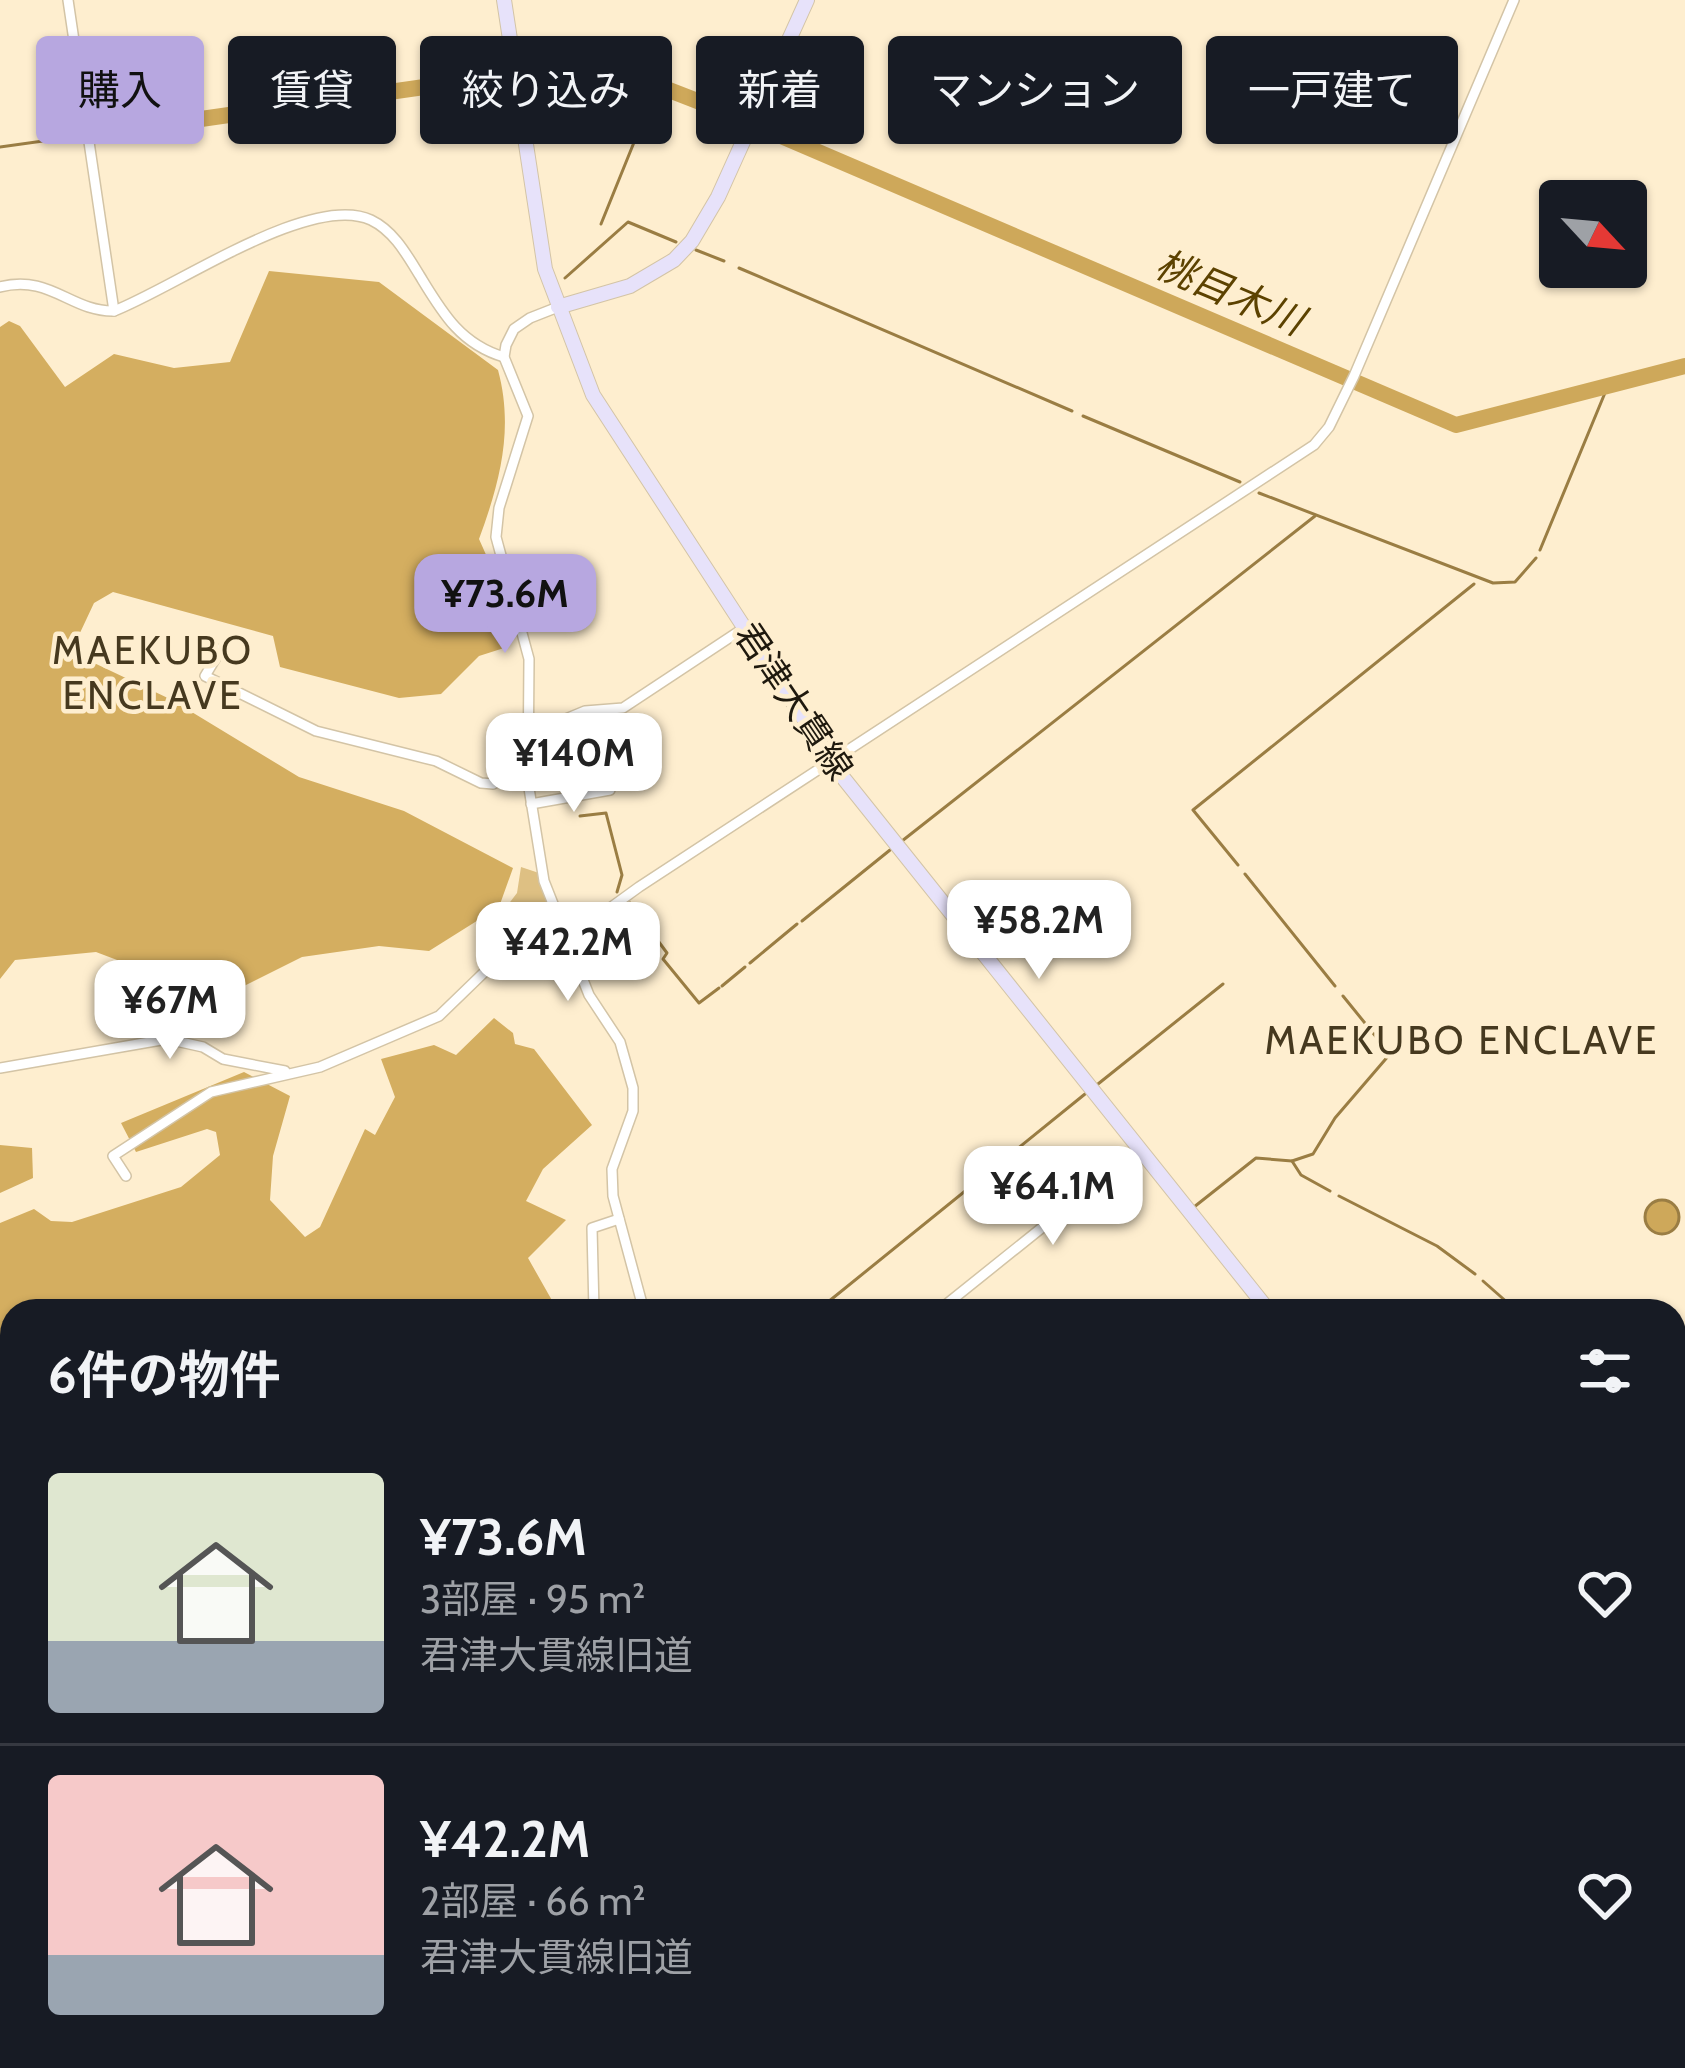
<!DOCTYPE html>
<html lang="ja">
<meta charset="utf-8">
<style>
body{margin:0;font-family:Cabin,"Noto Sans JP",sans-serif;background:#20242c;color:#f1f3f6;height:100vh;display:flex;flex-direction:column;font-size:45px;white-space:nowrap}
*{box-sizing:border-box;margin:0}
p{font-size:39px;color:#9ea1a6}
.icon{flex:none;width:66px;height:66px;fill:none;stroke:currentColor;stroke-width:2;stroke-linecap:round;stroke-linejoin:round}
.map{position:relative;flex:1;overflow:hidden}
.details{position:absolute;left:0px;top:1299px;width:1686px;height:771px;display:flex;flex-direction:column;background:#171b24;border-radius:36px 36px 0 0;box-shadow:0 3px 9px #0004}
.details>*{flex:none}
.top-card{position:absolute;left:36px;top:36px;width:1614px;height:108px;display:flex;gap:24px}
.needle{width:78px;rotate:116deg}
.fabs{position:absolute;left:1539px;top:180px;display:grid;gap:24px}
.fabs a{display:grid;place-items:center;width:108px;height:108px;border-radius:12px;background:#171b24;box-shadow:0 3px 9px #0004;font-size:60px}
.price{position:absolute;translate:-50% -102px;padding:0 27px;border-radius:24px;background:#fff;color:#222;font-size:39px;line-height:78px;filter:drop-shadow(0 3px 6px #0008)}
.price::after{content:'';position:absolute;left:50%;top:72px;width:36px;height:27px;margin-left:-18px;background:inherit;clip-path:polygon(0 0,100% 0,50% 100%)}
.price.selected{background:#b7a7e0;color:#111}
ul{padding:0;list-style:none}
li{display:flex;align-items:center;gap:36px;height:300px;padding:0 48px}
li+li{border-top:3px solid #363941}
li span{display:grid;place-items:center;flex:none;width:336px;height:240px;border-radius:12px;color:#555}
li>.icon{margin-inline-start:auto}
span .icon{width:144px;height:144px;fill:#fffc;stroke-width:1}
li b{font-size:51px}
h2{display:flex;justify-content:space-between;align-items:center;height:144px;padding:0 48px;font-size:51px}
.pill{padding:0 42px;border-radius:12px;background:#171b24;box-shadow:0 3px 9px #0004;font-size:42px;line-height:108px}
.pill.selected{background:#b7a7e0;color:#111}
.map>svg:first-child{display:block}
.green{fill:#dec083}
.forest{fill:#d4ae60}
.water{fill:#cea85a;stroke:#9a7d43;stroke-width:3}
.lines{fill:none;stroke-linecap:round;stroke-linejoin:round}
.stream{stroke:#9a7d43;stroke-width:3}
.river{stroke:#cea85a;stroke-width:16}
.street-casing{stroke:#d3c4a6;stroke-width:12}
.secondary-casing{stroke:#d3c4a6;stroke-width:16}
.street{stroke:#fff;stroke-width:9}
.secondary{stroke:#e7e2fa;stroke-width:14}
.labels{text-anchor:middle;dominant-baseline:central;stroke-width:9;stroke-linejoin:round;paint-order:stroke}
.street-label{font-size:36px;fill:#1f190e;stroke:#feeecf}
.water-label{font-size:39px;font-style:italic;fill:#5c4200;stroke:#feeecf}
.neighbourhood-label{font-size:39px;letter-spacing:3px;fill:#46391f;stroke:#feeecf}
</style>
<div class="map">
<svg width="1685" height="2068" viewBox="0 0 1685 2068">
<rect width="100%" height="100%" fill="#feeecf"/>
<path class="green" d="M521,867L539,873L549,910L530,918H498L517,893Z"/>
<g class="forest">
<path d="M269,271L379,282L498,370C514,429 500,482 479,539L520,631L504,648L479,656L441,694L399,698L280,667L273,636L113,592L94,603L71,652L172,700L299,777L404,811L513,868L499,907L429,951L379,946L302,957L238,989L175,982L96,952L15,960L0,979V327L9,321L20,326L65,387L114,354L174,368L230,362Z"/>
<path d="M494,1018L513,1033L515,1044L534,1049L592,1125L543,1169L526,1201L566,1220L528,1258L558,1311H12V1531L0,1535V1223L34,1209L51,1221L72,1222L181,1187L220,1155L216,1132L207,1129L136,1152L121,1123L244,1072L290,1096L273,1156L270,1200L305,1237L320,1227L365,1129L375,1135L395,1097L381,1059L434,1045L456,1055Z"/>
<path d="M0,1145L32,1148L33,1178L0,1193Z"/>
<path d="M0,1614L12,1620V1958H0Z"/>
<path d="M219,2058H327L337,2068H233Z"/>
<path d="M596,2058H696L691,2068H607Z"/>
</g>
<g class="water">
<path d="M623,911L652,949L647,959L596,971L586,968L577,939Z"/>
<circle cx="1662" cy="1217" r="17"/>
</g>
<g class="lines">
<g class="stream">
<path d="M0,147L201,119"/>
<path d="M601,224L658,83"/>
<path d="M696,250L724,261"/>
<path d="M739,268L1072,411"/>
<path d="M565,278L628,222L676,242"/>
<path d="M1083,416L1240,482"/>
<path d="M1259,493L1493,583L1515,582L1536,558"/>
<path d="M1540,550L1607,388"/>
<path d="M580,816L606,813L622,875L617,892"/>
<path d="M902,841L1315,516"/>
<path d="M1238,865L1193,810L1474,584"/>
<path d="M1245,874L1335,986"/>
<path d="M630,903L667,953L663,959L699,1003L719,988"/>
<path d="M802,921L890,850"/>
<path d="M750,963L797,924"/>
<path d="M722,986L745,967"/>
<path d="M1098,1084L1223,984"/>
<path d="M1330,1191L1301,1175L1292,1161L1313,1154L1335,1118L1390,1054L1343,996"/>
<path d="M1339,1196L1437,1246L1475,1274"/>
<path d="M1194,1207L1256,1158L1292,1161"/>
<path d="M1483,1281L1517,1311"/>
<path d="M828,1302L1085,1094"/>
</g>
<g class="river">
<path d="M525,72L602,64L736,116"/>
<path d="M201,119L508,75"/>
<path d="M760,127L1456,425L1685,366"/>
</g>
<defs>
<g id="street">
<path d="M68,0L114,311"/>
<path d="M0,287C50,274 71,312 114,311C176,287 311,192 371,220C394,231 407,255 420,276C442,312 460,344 504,357"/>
<path d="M558,307L530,318L514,329L506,345L504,357L528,416L499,508L496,537L529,659L528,782L544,881L589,995L620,1042L633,1088V1111L612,1169L613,1196L644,1311"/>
<path d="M204,641L220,651L205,676L316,731L436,761L481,783L493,784L529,763"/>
<path d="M532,733L585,711L623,708L744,628"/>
<path d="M531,804L610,790"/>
<path d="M0,1068L167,1039L203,1047L223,1059L285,1071"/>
<path d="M126,1176L113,1156L211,1092L320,1067L439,1016L501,956L577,932L639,887L1314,445L1329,427L1354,376L1514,0"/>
<path d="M594,1311L592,1228L619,1219"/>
<path d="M938,1311L1140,1149"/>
<path d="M1674,1585L1685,1582"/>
<path d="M1674,1627L1685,1628"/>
<path d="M1674,1742H1685"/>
<path d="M814,2058L820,2068"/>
<path d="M1488,2058L1505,2068"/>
<path d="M955,2060L979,2068"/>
<path d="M1052,2068L1062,2058"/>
<path d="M1155,2068L1164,2058"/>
<path d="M1252,2068L1264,2058"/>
</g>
<g id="secondary">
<path d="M504,0L545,269L593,395L837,770L1269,1311"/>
<path d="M558,307L630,286L674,260L692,241L718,197L807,0"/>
<path d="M1674,1976L1685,1988"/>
<path d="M1674,2026L1685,2017"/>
<path d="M1634,2068L1643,2058"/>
</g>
</defs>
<use href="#street" class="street-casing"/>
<use href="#secondary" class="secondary-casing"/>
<use href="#street" class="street"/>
<use href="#secondary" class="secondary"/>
</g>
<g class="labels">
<g class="street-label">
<text transform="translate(794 701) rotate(56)">君津大貫線</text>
</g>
<g class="water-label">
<text transform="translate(1230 292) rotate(23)">桃目木川</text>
</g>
<g class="neighbourhood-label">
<text x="153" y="650">MAEKUBO<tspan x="153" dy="45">ENCLAVE</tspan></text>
<text x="1462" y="1040">MAEKUBO ENCLAVE</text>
</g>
</g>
</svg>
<div class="fabs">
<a><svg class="needle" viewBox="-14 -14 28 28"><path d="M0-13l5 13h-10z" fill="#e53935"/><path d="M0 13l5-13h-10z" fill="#9ea1a6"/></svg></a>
</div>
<b class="price selected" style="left:505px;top:656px">¥73.6M</b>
<b class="price" style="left:574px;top:815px">¥140M</b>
<b class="price" style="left:1039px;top:982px">¥58.2M</b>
<b class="price" style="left:568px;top:1004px">¥42.2M</b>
<b class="price" style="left:170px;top:1062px">¥67M</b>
<b class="price" style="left:1053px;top:1248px">¥64.1M</b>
<div class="top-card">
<a class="pill selected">購入</a>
<a class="pill">賃貸</a>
<a class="pill">絞り込み</a>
<a class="pill">新着</a>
<a class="pill">マンション</a>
<a class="pill">一戸建て</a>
</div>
<section class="details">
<h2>6件の物件<svg class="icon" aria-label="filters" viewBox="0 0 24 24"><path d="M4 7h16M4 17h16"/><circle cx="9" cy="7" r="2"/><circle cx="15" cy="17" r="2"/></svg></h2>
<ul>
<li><span style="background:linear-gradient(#dfe7d0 70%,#9aa5b1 0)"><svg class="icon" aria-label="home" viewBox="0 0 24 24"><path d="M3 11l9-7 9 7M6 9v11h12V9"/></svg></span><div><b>¥73.6M</b><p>3部屋 · 95 m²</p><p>君津大貫線旧道</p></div><svg class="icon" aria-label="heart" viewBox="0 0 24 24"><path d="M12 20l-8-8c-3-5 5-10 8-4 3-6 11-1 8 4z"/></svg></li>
<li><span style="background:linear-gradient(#f6c9c9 75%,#9aa5b1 0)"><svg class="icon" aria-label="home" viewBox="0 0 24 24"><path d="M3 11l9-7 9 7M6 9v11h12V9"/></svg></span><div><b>¥42.2M</b><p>2部屋 · 66 m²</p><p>君津大貫線旧道</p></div><svg class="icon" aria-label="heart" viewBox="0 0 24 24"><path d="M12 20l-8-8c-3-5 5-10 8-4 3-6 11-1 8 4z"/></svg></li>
</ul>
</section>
</div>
